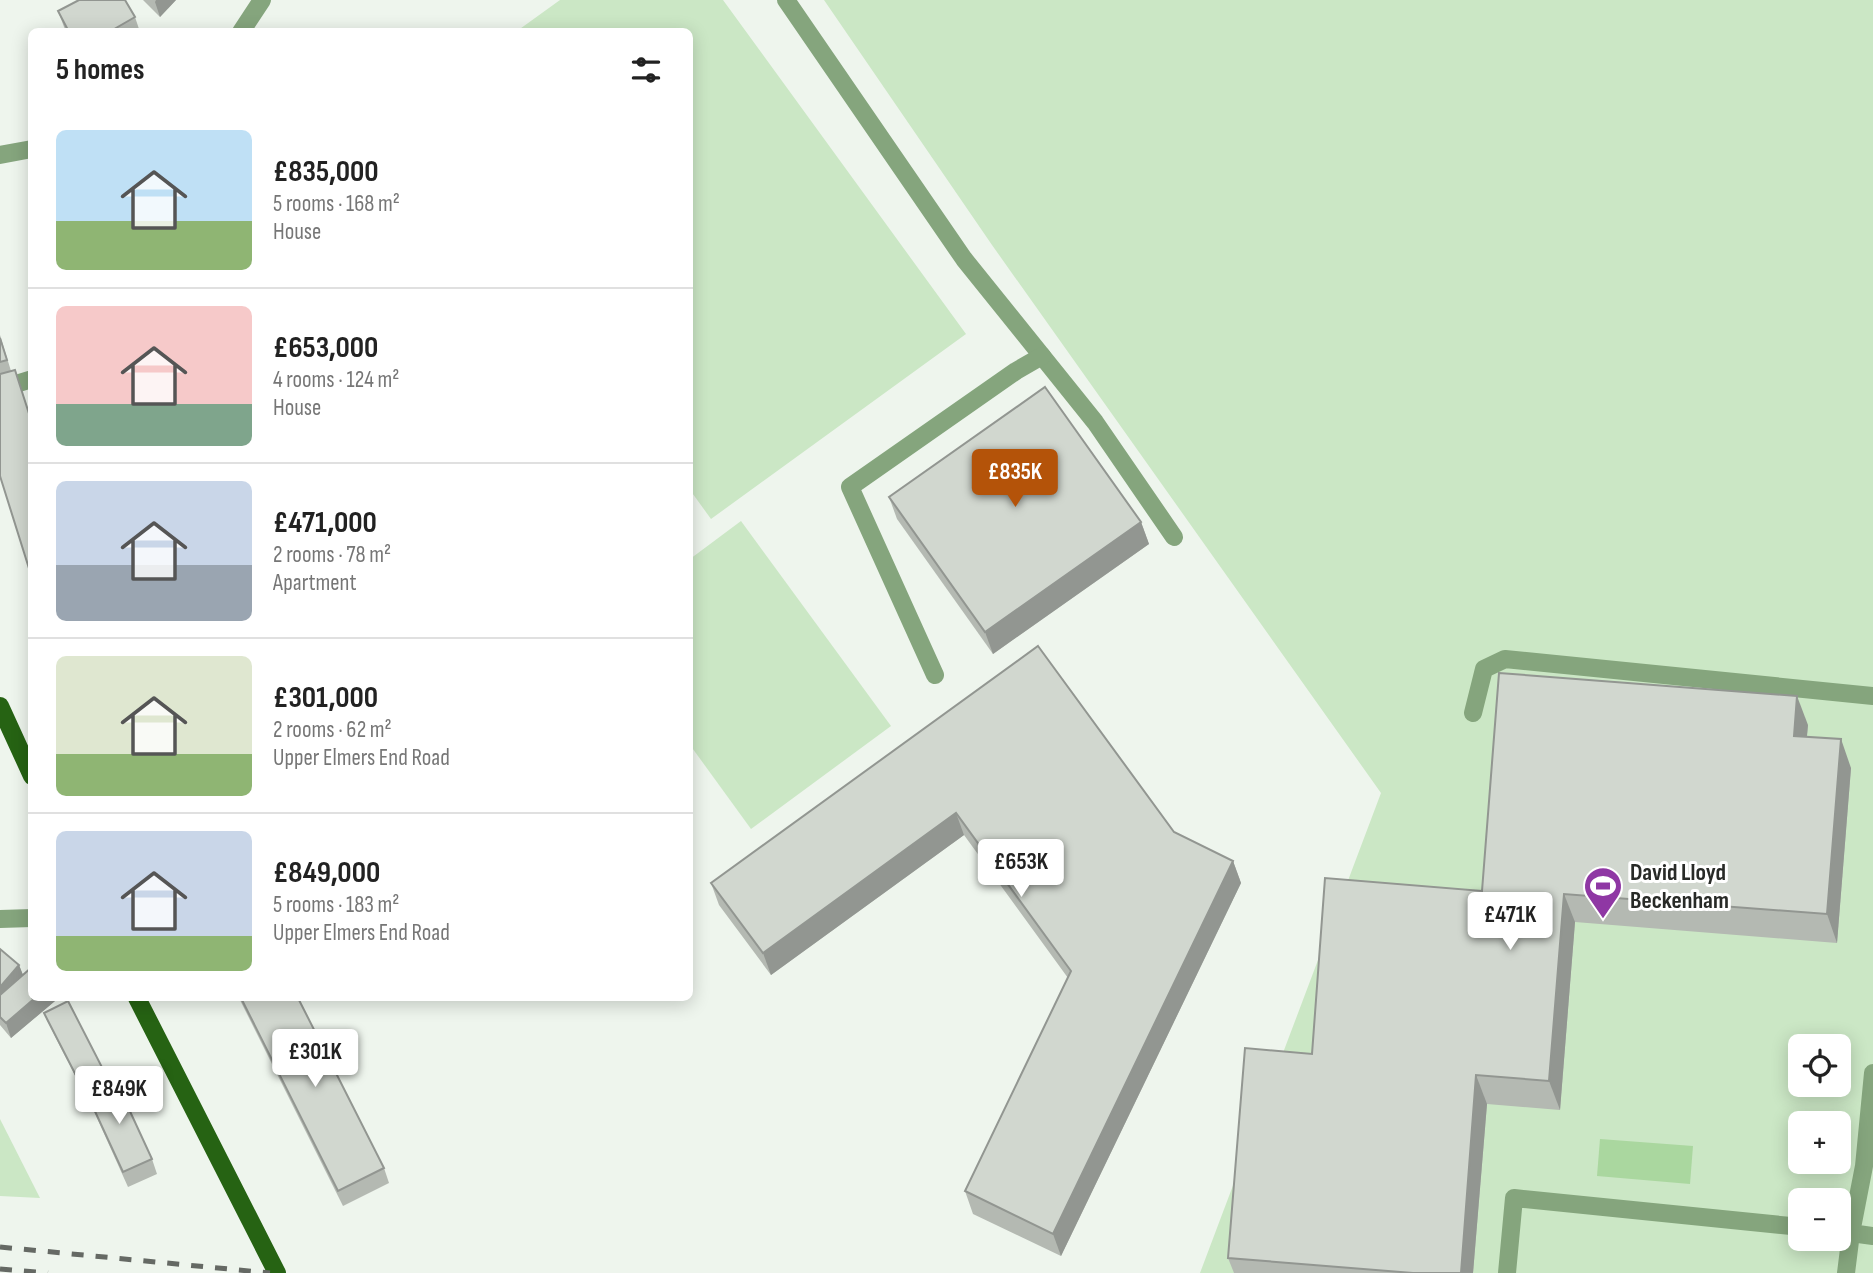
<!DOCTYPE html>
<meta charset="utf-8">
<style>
body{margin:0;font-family:"Sofia Sans Condensed",sans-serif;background:#f2f2f2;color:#222;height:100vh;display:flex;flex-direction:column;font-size:26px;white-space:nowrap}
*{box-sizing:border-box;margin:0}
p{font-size:23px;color:#767676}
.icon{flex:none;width:38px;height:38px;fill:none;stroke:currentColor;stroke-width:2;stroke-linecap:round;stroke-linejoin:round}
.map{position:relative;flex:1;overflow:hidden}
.details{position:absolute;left:28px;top:28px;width:665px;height:973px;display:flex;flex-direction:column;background:#fff;border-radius:10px;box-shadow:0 4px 18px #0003}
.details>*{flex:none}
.buttons{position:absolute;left:1788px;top:1034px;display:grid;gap:14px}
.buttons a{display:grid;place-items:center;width:63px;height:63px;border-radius:10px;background:#fff;box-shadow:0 4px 18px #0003;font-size:35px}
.price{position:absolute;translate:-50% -60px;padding:0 16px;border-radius:7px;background:#fff;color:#222;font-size:23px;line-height:46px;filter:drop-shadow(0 2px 4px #0008)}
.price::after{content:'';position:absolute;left:50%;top:42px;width:21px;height:16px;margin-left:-10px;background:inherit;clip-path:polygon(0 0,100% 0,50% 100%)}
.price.selected{background:#b45309;color:#fff}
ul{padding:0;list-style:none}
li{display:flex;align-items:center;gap:21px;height:175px;padding:0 28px}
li+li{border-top:2px solid #e0e0e0}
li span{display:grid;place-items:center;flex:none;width:196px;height:140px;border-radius:10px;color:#555}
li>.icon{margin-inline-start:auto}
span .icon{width:84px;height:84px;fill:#fffc;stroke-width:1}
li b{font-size:30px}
h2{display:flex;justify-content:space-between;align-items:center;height:84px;padding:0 28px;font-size:30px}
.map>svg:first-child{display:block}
.green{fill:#cbe7c5;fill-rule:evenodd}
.water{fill:#aad79f}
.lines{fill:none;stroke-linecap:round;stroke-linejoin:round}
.minor{stroke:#85a57d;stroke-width:18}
.major{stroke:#266313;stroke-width:18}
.rail{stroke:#656964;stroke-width:5;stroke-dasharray:12 12;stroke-linecap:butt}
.wall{fill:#b4b9b2}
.shaded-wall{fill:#929691}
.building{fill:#d1d7cf;stroke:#929691;stroke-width:2}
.labels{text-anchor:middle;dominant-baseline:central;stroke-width:6;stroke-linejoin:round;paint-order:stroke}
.poi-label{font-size:24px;font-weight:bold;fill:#282a27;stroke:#fff;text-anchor:start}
</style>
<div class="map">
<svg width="1873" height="1273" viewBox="0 0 1873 1273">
<rect width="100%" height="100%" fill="#eef5ed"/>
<g class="green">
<path d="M560,0H723L966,334L711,519L690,490V32L517,31Z"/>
<path d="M824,0H1873V1273H1200L1381,793L992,245ZM1801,1046H1839V1085H1801ZM1801,1124H1839V1162H1801ZM1801,1200H1839V1239H1801Z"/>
<path d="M741,521L891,726L751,829L690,745V559Z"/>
<path d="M0,1119L40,1198L0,1196Z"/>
</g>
<path class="water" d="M1600,1139L1693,1146L1690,1184L1597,1176Z"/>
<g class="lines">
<g class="minor">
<path d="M786,0L964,259L1095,422L1174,537"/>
<path d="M241,32L262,0"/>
<path d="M0,155L32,149"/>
<path d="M0,389L32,379"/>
<path d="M935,675L850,487L1016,371L1042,356"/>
<path d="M1473,713L1484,669L1505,659L1873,696"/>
<path d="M0,919L32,918"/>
<path d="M1873,1073L1864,1166L1851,1233L1873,1236"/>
<path d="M1839,1231L1851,1233L1846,1273"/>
<path d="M1507,1273L1514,1198L1801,1227"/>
</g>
<g class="major">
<path d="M0,706L32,776"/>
<path d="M137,998L277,1273"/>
</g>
<g class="rail">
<path d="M0,1247L270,1273"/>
<path d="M0,1269L48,1273"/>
</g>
</g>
<g class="wall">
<path d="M143,0H176L160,17Z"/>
<path d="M58,11L135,17L140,32H66Z"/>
<path d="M0,335L11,371L15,370L32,421V578L0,476Z"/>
<path d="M889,497L1141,522L1149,544L993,654L897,519Z"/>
<path d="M1038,646L1174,832L1233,861L1241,883L1061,1256L973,1214L965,1191L1068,978L964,835L771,975L719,905L711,883Z"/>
<path d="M1808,725L1807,737L1851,768L1837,943L1575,922L1560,1110L1487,1104L1473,1273H1234L1228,1258L1312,1054Z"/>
<path d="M0,949L19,965L32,998H53L55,1001L11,1038L0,1025Z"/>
<path d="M239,998H298L384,1168L389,1183L343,1206Z"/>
<path d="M44,1013L108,1079L152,1159L157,1174L128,1187L88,1098L87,1099L47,1021Z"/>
</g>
<g class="shaded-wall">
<path d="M156,0H176L160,17L155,2Z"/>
<path d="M1141,522L1149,544L993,654L985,632Z"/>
<path d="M1797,696L1808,725L1804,764L1794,736Z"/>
<path d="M1841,739L1851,768L1837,943L1827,914Z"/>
<path d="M956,813L964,835L771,975L763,953Z"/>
<path d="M1233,861L1241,883L1061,1256L1053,1234Z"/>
<path d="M1564,894L1575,922L1560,1110L1549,1081Z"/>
<path d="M19,965L25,980L0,1009V987Z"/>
<path d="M35,998H53L55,1001L11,1038L6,1023Z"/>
<path d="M1476,1075L1487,1104L1473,1273H1461Z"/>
</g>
<g class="building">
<path d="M79,0H125L135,17L109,32H69L58,11Z"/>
<path d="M0,338L7,360L0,362Z"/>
<path d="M15,370L32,423V578L0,476V374Z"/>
<path d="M1045,387L1141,522L985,632L889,497Z"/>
<path d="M1038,646L1174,832L1233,861L1053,1234L965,1191L1071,971L956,813L763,953L711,883Z"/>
<path d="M1499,673L1797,696L1794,736L1841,739L1827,914L1564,894L1549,1081L1476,1075L1461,1273H1413L1228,1258L1245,1048L1312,1054L1325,878L1482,891Z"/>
<path d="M0,949L19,965L0,987Z"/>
<path d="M32,967V998H35L6,1023L0,1017V995Z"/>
<path d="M241,998H298L384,1168L338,1191Z"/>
<path d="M68,1001L108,1079L84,1091L44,1013Z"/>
<path d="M116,1081L152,1159L123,1172L87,1094Z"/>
</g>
<defs>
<symbol id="stadium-pin" viewBox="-11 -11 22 30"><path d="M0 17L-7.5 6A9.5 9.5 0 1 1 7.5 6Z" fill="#8f37a4" stroke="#fff"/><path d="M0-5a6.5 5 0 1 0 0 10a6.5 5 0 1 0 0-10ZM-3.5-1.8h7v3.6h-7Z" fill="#fff"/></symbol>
</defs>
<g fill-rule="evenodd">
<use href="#stadium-pin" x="1581" y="864" width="44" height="60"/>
</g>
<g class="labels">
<g class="poi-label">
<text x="1630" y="872">David Lloyd<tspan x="1630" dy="28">Beckenham</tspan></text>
</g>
</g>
</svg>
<div class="buttons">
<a><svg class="icon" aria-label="locate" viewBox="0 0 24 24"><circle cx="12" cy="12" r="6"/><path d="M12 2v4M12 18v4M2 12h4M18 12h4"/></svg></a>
<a>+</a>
<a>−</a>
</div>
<b class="price selected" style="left:1015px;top:509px">£835K</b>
<b class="price" style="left:1021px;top:899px">£653K</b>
<b class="price" style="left:1510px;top:952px">£471K</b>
<b class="price" style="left:315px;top:1089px">£301K</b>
<b class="price" style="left:119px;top:1126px">£849K</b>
<section class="details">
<h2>5 homes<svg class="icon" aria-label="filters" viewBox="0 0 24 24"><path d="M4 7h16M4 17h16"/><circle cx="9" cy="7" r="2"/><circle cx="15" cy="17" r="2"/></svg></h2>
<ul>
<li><span style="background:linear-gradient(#bfe0f5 65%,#8fb573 0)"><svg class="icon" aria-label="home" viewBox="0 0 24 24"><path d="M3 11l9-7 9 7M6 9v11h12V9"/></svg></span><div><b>£835,000</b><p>5 rooms · 168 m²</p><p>House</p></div></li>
<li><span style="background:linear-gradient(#f6c9c9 70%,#7fa58c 0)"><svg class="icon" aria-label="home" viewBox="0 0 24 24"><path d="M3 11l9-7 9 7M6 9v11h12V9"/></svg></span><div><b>£653,000</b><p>4 rooms · 124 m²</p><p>House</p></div></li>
<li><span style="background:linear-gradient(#c9d6e8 60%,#9aa5b1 0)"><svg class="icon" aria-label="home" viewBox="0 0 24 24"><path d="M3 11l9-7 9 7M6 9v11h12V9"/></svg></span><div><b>£471,000</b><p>2 rooms · 78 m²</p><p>Apartment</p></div></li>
<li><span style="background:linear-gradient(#dfe7d0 70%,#8fb573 0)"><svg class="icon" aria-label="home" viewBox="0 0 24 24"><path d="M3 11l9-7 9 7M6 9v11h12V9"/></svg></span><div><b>£301,000</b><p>2 rooms · 62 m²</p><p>Upper Elmers End Road</p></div></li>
<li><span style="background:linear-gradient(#c9d6e8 75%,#8fb573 0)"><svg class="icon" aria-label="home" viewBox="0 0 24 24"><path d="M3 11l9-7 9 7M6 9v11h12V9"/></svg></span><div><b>£849,000</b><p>5 rooms · 183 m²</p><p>Upper Elmers End Road</p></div></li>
</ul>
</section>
</div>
